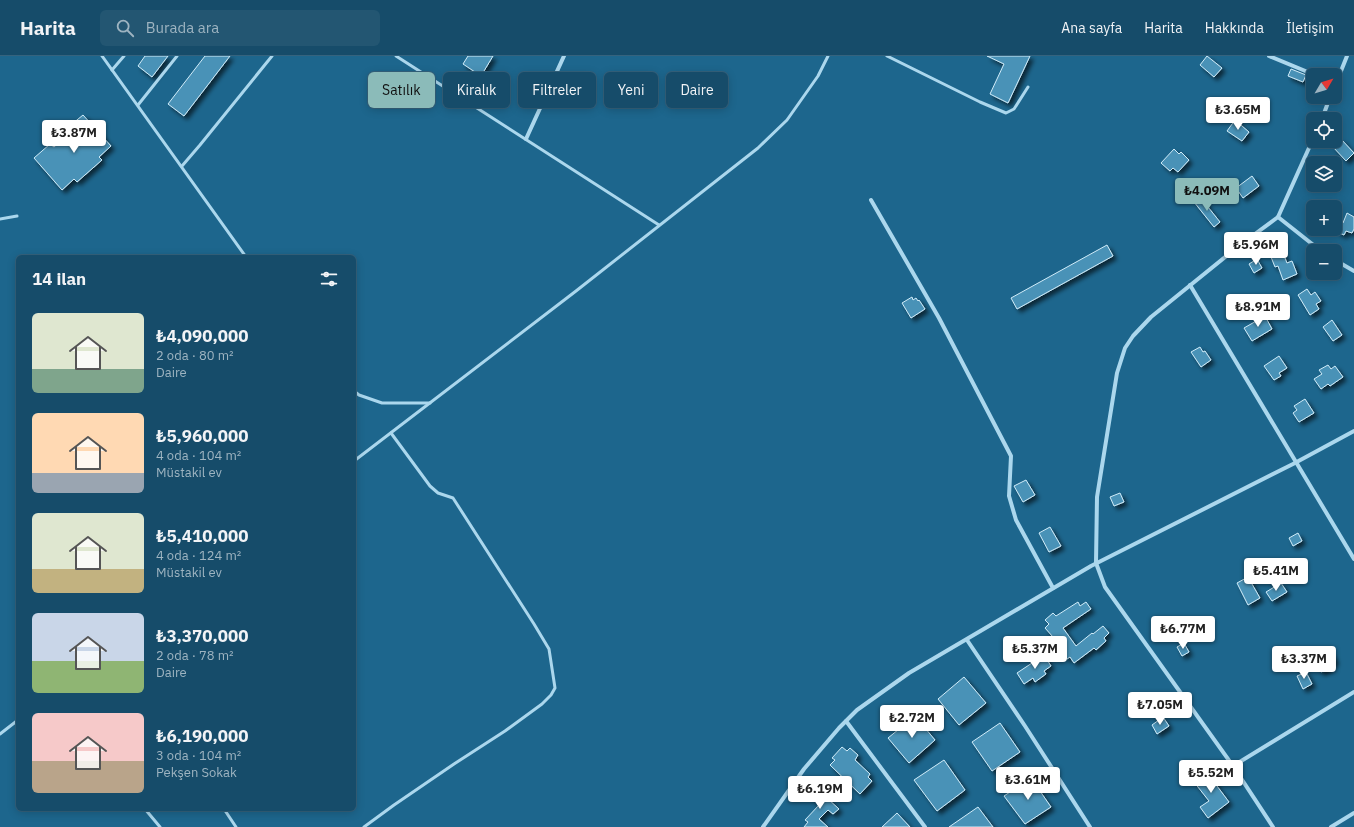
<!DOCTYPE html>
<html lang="tr">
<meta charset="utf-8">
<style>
body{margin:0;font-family:"IBM Plex Sans",sans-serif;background:#235672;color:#f1f3f6;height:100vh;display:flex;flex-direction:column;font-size:15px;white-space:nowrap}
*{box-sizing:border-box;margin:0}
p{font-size:13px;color:#9eb4c1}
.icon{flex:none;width:22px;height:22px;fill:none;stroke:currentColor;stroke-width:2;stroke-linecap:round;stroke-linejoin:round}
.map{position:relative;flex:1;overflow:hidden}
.panel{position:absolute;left:16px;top:199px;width:340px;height:556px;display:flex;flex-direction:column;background:#164c6a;border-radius:6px;box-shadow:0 2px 10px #0003,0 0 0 1px #35637e}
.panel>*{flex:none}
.guide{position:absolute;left:368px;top:16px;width:380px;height:36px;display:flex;gap:8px}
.needle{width:26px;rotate:52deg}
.buttons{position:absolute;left:1306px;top:12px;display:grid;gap:8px}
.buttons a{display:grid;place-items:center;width:36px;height:36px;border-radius:6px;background:#164c6a;box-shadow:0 2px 10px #0003,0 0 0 1px #35637e;font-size:20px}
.price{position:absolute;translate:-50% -34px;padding:0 9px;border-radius:4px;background:#fff;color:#222;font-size:13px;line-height:26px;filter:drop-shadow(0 1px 2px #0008)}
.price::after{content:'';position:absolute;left:50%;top:24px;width:12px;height:9px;margin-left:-6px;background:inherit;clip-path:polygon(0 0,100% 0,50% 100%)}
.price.current{background:#8bbbb9;color:#111}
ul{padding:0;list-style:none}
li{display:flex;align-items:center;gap:12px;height:100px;padding:0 16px}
li span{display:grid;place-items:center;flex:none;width:112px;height:80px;border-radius:6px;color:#555}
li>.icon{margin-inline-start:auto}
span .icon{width:48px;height:48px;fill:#fffc;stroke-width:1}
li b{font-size:17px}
h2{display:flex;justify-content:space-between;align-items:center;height:48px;padding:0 16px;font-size:17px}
.pill{padding:0 14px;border-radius:6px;background:#164c6a;box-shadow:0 2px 10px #0003,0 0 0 1px #35637e;font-size:14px;line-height:36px}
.pill.current{background:#8bbbb9;color:#111}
header{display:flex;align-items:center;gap:24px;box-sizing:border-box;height:56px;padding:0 20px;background:#164c6a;border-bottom:1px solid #35637e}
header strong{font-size:19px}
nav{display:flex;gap:22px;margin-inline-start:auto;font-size:14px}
.search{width:280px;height:36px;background:#235672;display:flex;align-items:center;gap:10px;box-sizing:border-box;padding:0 14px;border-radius:6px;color:#9eb4c1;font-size:15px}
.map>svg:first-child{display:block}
.building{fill:#4a92b7;stroke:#d0ecf9;filter:url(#shadow)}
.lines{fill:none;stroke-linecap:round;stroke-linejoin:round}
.service{stroke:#abd7ed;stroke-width:3}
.minor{stroke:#abd7ed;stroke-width:4}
</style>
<header>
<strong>Harita</strong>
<div class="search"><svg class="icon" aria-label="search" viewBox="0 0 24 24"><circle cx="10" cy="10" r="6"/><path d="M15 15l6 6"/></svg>Burada ara</div>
<nav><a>Ana sayfa</a><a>Harita</a><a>Hakkında</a><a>İletişim</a></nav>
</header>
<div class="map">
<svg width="1354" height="771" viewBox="0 0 1354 771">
<defs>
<filter id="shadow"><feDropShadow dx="3.5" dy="3.5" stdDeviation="2" flood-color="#0009"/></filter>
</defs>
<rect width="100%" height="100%" fill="#1d668d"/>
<g class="building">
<path d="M145,0H168L152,21L138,10Z"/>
<path d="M205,0H230L184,60L168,48Z"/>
<path d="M468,0H493L481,20L463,8Z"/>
<path d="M987,0H1030L1008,47L990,38L1004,8Z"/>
<path d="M1207,0L1222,12L1214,21L1200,9Z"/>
<path d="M1291,13L1306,19L1303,26L1288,20Z"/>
<path d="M83,59L111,90L99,101L102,104L77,126L74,123L62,134L34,102L50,88L54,91L70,77L66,73Z"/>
<path d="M1235,64L1249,76L1242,85L1227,75Z"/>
<path d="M1341,83L1354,97L1346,105L1333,91Z"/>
<path d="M1174,93L1179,98L1181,96L1189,104L1178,116L1173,112L1170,115L1161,107Z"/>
<path d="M1252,120L1259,130L1243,142L1236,132Z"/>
<path d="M1200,141L1220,166L1214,171L1194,146Z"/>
<path d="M1347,157L1354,161V173L1352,177L1346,175L1344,179L1336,175L1340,166L1343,167Z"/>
<path d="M1107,189L1113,200L1017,253L1011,242Z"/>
<path d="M1283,197L1287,207L1292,205L1297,218L1283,224L1278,210L1275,211L1271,201Z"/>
<path d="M1257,203L1262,212L1254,217L1249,208Z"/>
<path d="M1307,233L1311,239L1315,236L1321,245L1316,248L1319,253L1310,259L1298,239Z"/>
<path d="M912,241L913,244L916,242L918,245L919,244L925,253L911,262L902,247Z"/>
<path d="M1265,260L1272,273L1252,285L1244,272Z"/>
<path d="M1332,264L1342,279L1333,285L1323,271Z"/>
<path d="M1200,291L1203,296L1205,295L1211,304L1201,311L1191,296Z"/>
<path d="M1279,300L1287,312L1279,317L1281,320L1274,324L1264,310Z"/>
<path d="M1328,309L1331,313L1335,310L1343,321L1330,330L1328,328L1321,333L1314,323L1322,318L1319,314Z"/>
<path d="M1305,343L1314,357L1299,366L1293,357L1297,354L1294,350Z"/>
<path d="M1026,424L1035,439L1023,446L1014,430Z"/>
<path d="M1120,437L1124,446L1114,450L1110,441Z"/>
<path d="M1050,471L1061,490L1049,496L1039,477Z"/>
<path d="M1298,477L1302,485L1293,490L1289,482Z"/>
<path d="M1248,521L1260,542L1248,549L1237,527Z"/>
<path d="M1281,527L1287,536L1272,545L1266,536Z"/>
<path d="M1078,546L1080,550L1086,546L1091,553L1063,572L1076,590L1092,577L1093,578L1103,570L1109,577L1104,582L1106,585L1096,594L1094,592L1074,607L1070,601L1067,603L1059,592L1061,590L1045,572L1049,568L1045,564L1053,557L1056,560Z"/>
<path d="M1184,587L1189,596L1182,600L1177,591Z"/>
<path d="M1322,594L1326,600L1331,597L1335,605L1330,608L1332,610L1321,616L1312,599Z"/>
<path d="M1044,599L1051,610L1044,615L1046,618L1035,626L1033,622L1024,628L1017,617Z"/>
<path d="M1306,616L1312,628L1303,633L1297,620Z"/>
<path d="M964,621L986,647L959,669L938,643Z"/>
<path d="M915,660L935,684L909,707L888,682Z"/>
<path d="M1163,661L1169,670L1157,678L1152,669Z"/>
<path d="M1000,667L1020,696L992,715L972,686Z"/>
<path d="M842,691L847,695L850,692L858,699L855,704L870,718L868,721L872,725L860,738L830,709L835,704L832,702Z"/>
<path d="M944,704L965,734L937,755L914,724Z"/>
<path d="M1209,714L1216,724L1214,726L1229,746L1208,762L1200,751L1209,745L1194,726Z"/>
<path d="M1031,722L1051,751L1025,768L1004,740Z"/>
<path d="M815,731L839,753L833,758L828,754L819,763L828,771H804L808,766L805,764L819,749L817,748L819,745L810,737Z"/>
<path d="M978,751L993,771H949Z"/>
<path d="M897,757L910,771H882Z"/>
</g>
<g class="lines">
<g class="service">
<path d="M102,0L246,201"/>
<path d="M396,0L659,169"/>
<path d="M887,0L980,46L1006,57L1014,53L1028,31"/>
<path d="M112,14L124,0"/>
<path d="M138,49L177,0"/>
<path d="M182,110L200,89L272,0"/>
<path d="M0,163L17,160"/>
<path d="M354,335L359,339L382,347H430"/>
<path d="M354,405L576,235L758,92L787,64L818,20L828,0"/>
<path d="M0,678L18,664"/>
<path d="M145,753L160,771"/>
<path d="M224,753L236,771"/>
<path d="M364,771L394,749L454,708L505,675L542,648L551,639L555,632L549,593L534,568L453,442L438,437L430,430L391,377"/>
</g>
<g class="minor">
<path d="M1269,0L1315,19"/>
<path d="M1335,30L1347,0"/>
<path d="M1322,63L1330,41"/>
<path d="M526,83L564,0"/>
<path d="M871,144L939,262L1011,400L1009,440L1016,464L1053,532"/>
<path d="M1278,161L1321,195"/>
<path d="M1335,204L1354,215"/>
<path d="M1190,229L1354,503"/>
<path d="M967,584L1025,670L1090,771"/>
<path d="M846,665L925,771"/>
<path d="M1233,710L1354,636"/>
<path d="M763,771L804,713L839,672L857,654L909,617L1091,510L1293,408L1354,375"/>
<path d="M1273,771L1233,710L1105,531L1096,507L1097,441L1117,317L1125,292L1133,280L1151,261L1240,189L1278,161L1313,83"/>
<path d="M1331,771L1354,757"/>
</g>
</g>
</svg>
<div class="buttons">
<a><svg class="needle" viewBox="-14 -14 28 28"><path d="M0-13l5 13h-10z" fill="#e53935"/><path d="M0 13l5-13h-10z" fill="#9eb4c1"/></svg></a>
<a><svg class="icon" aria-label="locate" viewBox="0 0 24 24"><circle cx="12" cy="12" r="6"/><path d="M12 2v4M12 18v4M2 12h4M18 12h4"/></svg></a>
<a><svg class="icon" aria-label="layers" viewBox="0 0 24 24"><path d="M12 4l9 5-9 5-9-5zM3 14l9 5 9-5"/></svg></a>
<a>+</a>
<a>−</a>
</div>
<b class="price" style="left:1238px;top:75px">₺3.65M</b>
<b class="price" style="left:74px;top:98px">₺3.87M</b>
<b class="price current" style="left:1207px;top:156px">₺4.09M</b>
<b class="price" style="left:1256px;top:210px">₺5.96M</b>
<b class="price" style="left:1258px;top:272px">₺8.91M</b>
<b class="price" style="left:1276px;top:536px">₺5.41M</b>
<b class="price" style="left:1183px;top:594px">₺6.77M</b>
<b class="price" style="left:1035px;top:614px">₺5.37M</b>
<b class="price" style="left:1304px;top:624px">₺3.37M</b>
<b class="price" style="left:1160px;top:670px">₺7.05M</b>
<b class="price" style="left:912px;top:683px">₺2.72M</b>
<b class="price" style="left:1211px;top:738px">₺5.52M</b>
<b class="price" style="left:1028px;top:745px">₺3.61M</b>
<b class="price" style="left:820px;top:754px">₺6.19M</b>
<div class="guide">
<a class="pill current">Satılık</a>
<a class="pill">Kiralık</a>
<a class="pill">Filtreler</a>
<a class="pill">Yeni</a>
<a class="pill">Daire</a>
</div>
<section class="panel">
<h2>14 ilan<svg class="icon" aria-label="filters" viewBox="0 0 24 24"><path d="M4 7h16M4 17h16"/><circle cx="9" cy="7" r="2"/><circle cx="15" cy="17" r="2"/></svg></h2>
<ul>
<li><span style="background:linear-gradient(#dfe7d0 70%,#7fa58c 0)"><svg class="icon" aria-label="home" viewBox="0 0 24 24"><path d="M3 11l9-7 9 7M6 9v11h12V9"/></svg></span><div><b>₺4,090,000</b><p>2 oda · 80 m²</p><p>Daire</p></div></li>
<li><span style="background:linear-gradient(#ffd9b3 75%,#9aa5b1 0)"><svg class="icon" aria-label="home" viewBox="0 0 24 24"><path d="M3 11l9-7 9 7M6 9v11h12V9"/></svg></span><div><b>₺5,960,000</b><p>4 oda · 104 m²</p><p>Müstakil ev</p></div></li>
<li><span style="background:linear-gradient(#dfe7d0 70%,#c2b280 0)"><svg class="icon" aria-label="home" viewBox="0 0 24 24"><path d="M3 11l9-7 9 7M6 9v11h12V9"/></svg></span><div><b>₺5,410,000</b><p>4 oda · 124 m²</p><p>Müstakil ev</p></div></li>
<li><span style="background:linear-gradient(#c9d6e8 60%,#8fb573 0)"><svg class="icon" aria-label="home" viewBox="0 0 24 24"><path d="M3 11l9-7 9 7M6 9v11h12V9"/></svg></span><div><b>₺3,370,000</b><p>2 oda · 78 m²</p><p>Daire</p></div></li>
<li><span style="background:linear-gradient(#f6c9c9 60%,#b9a48a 0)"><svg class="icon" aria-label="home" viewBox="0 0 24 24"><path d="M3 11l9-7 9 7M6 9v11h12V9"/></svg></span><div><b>₺6,190,000</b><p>3 oda · 104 m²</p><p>Pekşen Sokak</p></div></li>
</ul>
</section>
</div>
